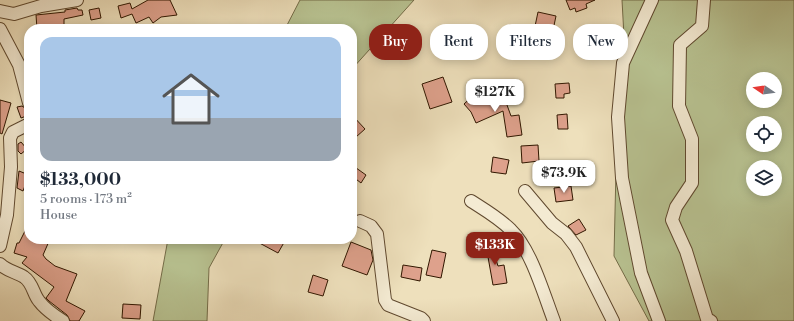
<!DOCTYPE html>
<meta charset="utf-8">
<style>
body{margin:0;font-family:"Libre Bodoni",serif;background:#f2f2f3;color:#1f2937;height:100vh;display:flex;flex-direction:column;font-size:15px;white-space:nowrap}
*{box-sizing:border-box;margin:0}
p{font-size:13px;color:#747a83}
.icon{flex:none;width:22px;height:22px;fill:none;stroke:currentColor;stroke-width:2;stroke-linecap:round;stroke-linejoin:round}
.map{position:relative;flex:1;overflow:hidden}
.side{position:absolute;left:24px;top:24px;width:333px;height:220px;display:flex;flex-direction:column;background:#fff;border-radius:16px;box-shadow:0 2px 10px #0003}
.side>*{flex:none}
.hud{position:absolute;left:369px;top:24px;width:365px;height:36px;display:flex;gap:8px}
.needle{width:26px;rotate:283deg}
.fabs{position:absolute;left:746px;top:72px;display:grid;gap:8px}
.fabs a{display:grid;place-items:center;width:36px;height:36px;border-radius:50%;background:#fff;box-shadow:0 2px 10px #0003;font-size:20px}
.price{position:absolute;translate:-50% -34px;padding:0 9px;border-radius:8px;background:#fff;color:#222;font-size:13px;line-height:26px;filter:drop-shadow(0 1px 2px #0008)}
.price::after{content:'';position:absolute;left:50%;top:24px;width:12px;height:9px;margin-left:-6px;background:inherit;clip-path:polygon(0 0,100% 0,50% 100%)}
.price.selected{background:#8f2418;color:#fff}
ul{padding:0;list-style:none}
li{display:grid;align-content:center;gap:8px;height:212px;padding:0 16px}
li+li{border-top:1px solid #e0e1e3}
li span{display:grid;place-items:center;height:124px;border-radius:12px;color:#555}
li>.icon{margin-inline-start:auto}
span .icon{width:72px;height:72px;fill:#fffc;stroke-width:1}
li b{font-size:17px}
.tag{padding:0 14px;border-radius:16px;background:#fff;box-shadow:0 2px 10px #0003;font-size:14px;line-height:36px}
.tag.selected{background:#8f2418;color:#fff}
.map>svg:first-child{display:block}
.green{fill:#b8c291;stroke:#746c48;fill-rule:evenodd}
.building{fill:#dea18c;stroke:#311700}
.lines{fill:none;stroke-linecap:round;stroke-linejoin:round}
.street-casing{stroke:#60492f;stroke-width:14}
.street{stroke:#f4ebd3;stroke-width:12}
</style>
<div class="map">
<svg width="794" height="321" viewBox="0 0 794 321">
<rect width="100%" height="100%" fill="#eee0bc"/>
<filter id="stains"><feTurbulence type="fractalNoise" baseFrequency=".005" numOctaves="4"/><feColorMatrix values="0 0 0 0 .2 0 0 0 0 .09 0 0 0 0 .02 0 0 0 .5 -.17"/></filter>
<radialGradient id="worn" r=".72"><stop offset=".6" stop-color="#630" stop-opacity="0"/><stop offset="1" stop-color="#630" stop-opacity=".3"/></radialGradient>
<g class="green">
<path d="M300,0H414L352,69V29H285Z"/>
<path d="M622,0H794V321H649L614,256L617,126L626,73ZM753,79H775V101H753ZM753,123H775V145H753ZM753,167H775V189H753Z"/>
<path d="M168,239H225L209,268L207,321H153Z"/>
</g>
<g class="building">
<path d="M148,0H170L177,15L161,17L153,23L149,17L136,23L132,14L121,18L118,6L130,3L132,9Z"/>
<path d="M566,0H595L586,4L587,8L576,12L575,8L570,10Z"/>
<path d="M77,8L78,10H82L83,15L64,19V29H37L36,15L65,12V10Z"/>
<path d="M99,8L101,18L91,20L89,10Z"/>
<path d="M538,12L556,16L552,35L558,36L557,50L532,43L533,30L534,31Z"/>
<path d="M443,77L452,102L430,109L422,84Z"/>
<path d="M569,83L570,93L564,94V98H556L555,84Z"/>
<path d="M475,94L481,102L503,94L511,116L519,115L522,135L507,137L503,111L476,123L471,112L464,104Z"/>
<path d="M0,100L11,103L2,134L0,133Z"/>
<path d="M22,106L28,110L29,115L21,118L17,107Z"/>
<path d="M567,114L568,129H558L557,115Z"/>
<path d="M352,115L365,129L356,137L352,132Z"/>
<path d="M21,142L27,149L21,154L18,151V144Z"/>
<path d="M538,145L539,161L522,163L521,146Z"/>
<path d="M493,157L509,160L506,174L491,172Z"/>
<path d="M352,165L366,175L361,183L352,176Z"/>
<path d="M564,168H572L573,178L565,179Z"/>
<path d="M19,171L29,175L23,191L17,188Z"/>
<path d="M571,186L573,200L556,202L554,188Z"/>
<path d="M579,219L586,230L576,235L568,226Z"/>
<path d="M29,223V239H50L43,255L46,259L55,266L77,274L66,301L85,311L79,321H70L67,315L49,301L46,298L54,287L22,263L27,257L14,253L17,243H19Z"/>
<path d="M252,239H286L278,253Z"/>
<path d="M490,241L498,266L504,265L507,283L493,285L488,257H486L483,248L486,247L485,242Z"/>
<path d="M351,242L371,250L373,260L367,275L342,266Z"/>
<path d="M432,250L446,253L441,278L426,275Z"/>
<path d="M403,265L422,268L420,281L401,277Z"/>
<path d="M313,275L328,280L323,296L308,292Z"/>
<path d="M123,304L141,305L140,319L122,318Z"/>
</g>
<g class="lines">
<defs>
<g id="street">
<path d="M652,0L623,63L618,117L622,178L641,273L659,321"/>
<path d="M704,0L702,26L680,45L679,106L692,139V183L676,207L672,220L686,251L707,319L711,321"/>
<path d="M0,11L14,14L41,6L77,0"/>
<path d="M0,29L19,65L29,103"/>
<path d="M525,191L552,223L566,234L576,247L613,321"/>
<path d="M471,201C485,210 499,218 511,230C531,249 544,295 554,321"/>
<path d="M360,221L371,226L377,234L385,300L388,305L421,318L424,321"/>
<path d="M0,246L7,215L11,167L10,138L13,132L29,124"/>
<path d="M0,264C7,271 16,272 24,277C33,283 33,294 39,301C45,309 55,316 63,321"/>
</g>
</defs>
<use href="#street" class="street-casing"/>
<use href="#street" class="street"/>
</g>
<rect width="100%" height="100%" filter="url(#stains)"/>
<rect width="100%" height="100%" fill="url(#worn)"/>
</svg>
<div class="fabs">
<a><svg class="needle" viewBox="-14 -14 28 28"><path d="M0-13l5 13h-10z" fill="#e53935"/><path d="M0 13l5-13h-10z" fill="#747a83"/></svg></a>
<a><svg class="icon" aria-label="locate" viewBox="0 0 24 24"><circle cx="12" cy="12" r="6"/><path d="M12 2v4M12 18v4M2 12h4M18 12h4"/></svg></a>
<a><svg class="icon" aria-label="layers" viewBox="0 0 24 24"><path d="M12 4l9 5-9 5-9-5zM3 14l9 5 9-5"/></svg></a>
</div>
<b class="price" style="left:495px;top:113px">$127K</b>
<b class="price" style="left:564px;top:194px">$73.9K</b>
<b class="price selected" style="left:495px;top:266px">$133K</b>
<div class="hud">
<a class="tag selected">Buy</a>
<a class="tag">Rent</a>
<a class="tag">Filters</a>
<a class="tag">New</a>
</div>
<section class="side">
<ul>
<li><span style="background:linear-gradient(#a9c7e8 65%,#9aa5b1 0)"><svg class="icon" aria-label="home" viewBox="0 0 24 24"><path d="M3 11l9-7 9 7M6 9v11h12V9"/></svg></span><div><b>$133,000</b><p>5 rooms · 173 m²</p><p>House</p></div></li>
</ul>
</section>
</div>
